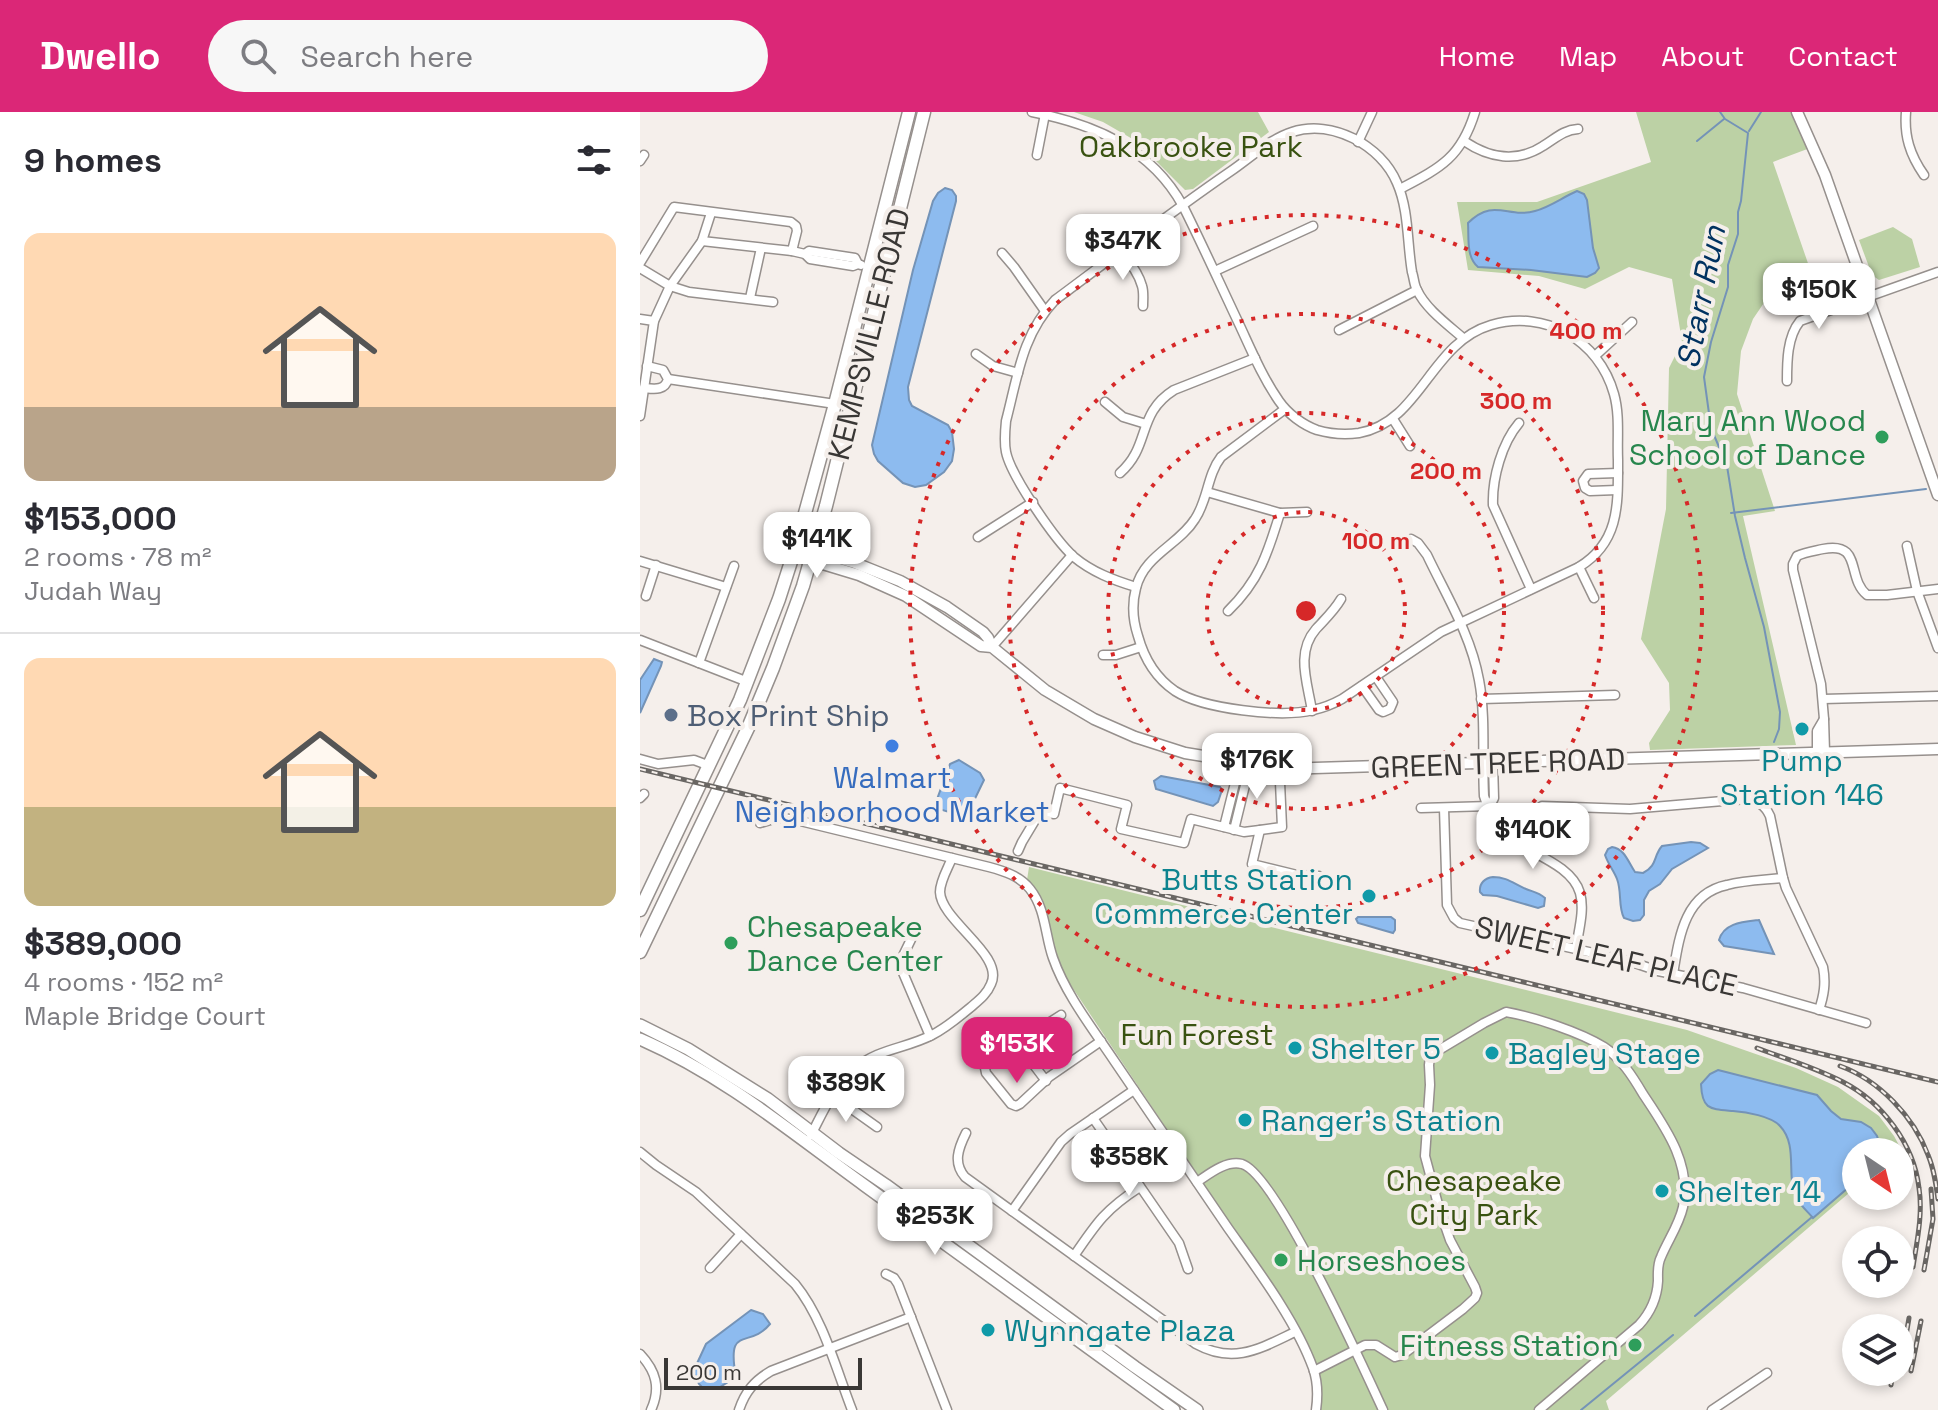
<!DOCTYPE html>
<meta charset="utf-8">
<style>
body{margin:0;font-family:"Space Grotesk",sans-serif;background:#f7f7f7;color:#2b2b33;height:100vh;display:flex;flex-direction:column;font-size:30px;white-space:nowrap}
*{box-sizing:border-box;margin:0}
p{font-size:26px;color:#7c7c81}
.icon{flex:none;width:44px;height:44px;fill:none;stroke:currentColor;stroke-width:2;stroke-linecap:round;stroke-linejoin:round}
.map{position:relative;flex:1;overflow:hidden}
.side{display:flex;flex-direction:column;background:#fff;width:640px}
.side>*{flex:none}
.needle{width:52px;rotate:145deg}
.fabs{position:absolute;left:1202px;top:1026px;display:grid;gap:16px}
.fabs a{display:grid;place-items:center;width:72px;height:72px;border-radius:50%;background:#fff;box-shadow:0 4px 12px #0003;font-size:40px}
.scale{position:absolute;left:24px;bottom:20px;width:198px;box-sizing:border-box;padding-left:8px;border:4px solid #393735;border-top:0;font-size:22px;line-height:28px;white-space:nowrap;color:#393735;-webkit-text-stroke:6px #f5efeb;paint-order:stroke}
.price{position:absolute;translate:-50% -68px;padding:0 18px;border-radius:16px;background:#fff;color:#222;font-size:26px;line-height:52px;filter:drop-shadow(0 2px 4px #0008)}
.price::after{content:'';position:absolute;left:50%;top:48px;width:24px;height:18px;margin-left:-12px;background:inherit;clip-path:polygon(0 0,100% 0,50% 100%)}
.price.on{background:#db2777;color:#fff}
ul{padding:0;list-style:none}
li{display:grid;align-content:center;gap:16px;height:424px;padding:0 24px}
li+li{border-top:2px solid #e1e1e2}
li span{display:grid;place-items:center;height:248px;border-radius:16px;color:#555}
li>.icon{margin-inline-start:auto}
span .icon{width:144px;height:144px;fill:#fffc;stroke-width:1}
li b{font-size:34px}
h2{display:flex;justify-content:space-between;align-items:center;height:96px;padding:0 24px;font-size:34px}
header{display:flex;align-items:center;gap:48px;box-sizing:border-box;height:112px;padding:0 40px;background:#db2777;color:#fff}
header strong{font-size:38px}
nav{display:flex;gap:44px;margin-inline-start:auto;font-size:28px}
.search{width:560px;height:72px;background:#f7f7f7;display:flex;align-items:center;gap:20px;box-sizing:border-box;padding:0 28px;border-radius:44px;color:#7c7c81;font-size:30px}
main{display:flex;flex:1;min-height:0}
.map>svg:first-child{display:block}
.green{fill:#bcd1a5}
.water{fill:#8dbbef;stroke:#7493b7;stroke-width:2}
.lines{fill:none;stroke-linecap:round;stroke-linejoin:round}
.stream{stroke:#7493b7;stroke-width:2}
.minor-casing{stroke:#96908d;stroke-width:11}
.tertiary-casing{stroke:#96908d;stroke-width:13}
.secondary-casing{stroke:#96908d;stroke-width:14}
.primary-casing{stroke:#96908d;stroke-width:15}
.minor{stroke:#fff;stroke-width:8}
.tertiary{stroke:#fff;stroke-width:10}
.secondary{stroke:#fff;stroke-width:11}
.primary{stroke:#fff;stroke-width:12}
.rail-casing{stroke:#696663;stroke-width:5}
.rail{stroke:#f5efeb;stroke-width:2;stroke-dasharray:6;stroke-linecap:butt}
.ring{fill:none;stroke:#d62828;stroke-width:4;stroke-dasharray:4 8}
.leisure-dot{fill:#2e9e5b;stroke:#f5efeb;stroke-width:3}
.service-dot{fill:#5c6f8a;stroke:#f5efeb;stroke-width:3}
.culture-dot{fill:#0f9aa8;stroke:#f5efeb;stroke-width:3}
.shop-dot{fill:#3f7fe0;stroke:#f5efeb;stroke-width:3}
.labels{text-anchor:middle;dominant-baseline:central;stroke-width:8;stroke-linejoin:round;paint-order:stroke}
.park-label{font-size:30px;fill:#395211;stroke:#f5efeb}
.street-label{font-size:30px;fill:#393735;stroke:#f5efeb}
.leisure-label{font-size:30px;fill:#27864d;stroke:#f5efeb;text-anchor:end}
.service-label{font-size:30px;fill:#4e5e75;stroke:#f5efeb;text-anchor:start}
.culture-label{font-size:30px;fill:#0d838f;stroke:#f5efeb;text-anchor:start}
.shop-label{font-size:30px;fill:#366cbe;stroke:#f5efeb}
.water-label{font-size:32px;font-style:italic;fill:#003260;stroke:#f5efeb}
.centre{fill:#d62828;stroke:#f5efeb;stroke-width:4}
.ring-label{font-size:24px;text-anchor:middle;font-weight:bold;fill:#d62828;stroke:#f5efeb;stroke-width:8;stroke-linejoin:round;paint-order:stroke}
</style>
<header>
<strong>Dwello</strong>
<div class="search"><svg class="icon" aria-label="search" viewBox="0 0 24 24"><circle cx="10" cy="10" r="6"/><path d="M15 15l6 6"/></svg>Search here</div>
<nav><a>Home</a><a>Map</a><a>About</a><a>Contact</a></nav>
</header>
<main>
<section class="side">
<h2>9 homes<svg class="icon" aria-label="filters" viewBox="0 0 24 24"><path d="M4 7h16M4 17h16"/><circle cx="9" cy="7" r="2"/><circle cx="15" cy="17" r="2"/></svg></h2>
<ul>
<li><span style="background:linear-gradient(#ffd9b3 70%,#b9a48a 0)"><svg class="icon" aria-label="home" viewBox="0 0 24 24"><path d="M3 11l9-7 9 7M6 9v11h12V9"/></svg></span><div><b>$153,000</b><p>2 rooms · 78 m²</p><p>Judah Way</p></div></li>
<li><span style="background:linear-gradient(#ffd9b3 60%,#c2b280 0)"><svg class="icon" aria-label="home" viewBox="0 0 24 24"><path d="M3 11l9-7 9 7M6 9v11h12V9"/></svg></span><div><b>$389,000</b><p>4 rooms · 152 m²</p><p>Maple Bridge Court</p></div></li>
</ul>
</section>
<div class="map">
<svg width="1298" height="1298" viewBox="0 0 1298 1298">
<rect width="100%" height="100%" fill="#f5efeb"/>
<g class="green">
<path d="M434,0H618L629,20L553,77L545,78L496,29L463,10Z"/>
<path d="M996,0H1152L1170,36L1133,50L1171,160L1136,173L1113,207L1101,239L1097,282L1135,399L1103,404L1156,633L1010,638L1009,631L1030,598L1029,571L1001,527L1026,397L1029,256L1042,230L1032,167L989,155L945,177L899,164L828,158L817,90H897L1011,50Z"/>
<path d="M1253,115L1272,127L1280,155L1239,168L1232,163L1219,128Z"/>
<path d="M389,755L1047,918L1156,956L1198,975L1239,1004L1254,1024L1261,1037L1257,1040H1216V1075L966,1289L969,1298H681V1273L674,1246L644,1193L424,863C420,855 416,847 414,839C406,814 408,785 387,768Z"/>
</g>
<g class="water">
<path d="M305,76L312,78L316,84V89L268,275L269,288L272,294L308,313L312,320L314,337L312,349L304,360L286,373L275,375L263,371L238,349L234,342L232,333L273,158L293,89L298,81Z"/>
<path d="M937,79L944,82L947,88L953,136L959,156L955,161L947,165L891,158L838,155C826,145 829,126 828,111C854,85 868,107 895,99C910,95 923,85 937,79Z"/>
<path d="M14,547L22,550L21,554L0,601V568Z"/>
<path d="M319,648L340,661L344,668L329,699L322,704L299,697L296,690L310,652Z"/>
<path d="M521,664L580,675L582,678L578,690L573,694L516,677L514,669Z"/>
<path d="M1051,730L1060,731L1068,736L1032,757L1020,772L1009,779L1004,788V803L1000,808L993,809L984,806C978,795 982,780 977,767C974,759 968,752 965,743L968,737L972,735C985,737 988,750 995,760L1003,761C1018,753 1013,744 1022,734Z"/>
<path d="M853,765C867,765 874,772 886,777C893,780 898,780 905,786L904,794L898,796L857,784L843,783L840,780C839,771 845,766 853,765Z"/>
<path d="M718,805H751L755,808V818L753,821L718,811L716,807Z"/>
<path d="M1119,808L1134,842L1084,834L1079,828C1084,811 1102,810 1119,808Z"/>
<path d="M1078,958L1177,983L1191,999L1201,1007L1221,1010L1231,1016L1237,1024L1242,1040H1216V1069L1173,1106C1168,1100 1161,1094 1157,1087C1145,1065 1159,1034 1140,1014C1131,1004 1106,1000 1093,999C1070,997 1062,998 1061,972L1070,962Z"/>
<path d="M111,1198L123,1202L130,1212C109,1238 86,1211 96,1265L80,1275L64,1277L59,1272L53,1260L66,1232Z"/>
</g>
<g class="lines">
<g class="stream">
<path d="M1080,0L1085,7L1108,21L1101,89L1098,100V122L1088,153V175L1071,230L1064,265L1071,316L1087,354L1095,404L1105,446L1124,515L1130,547L1140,600L1139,617L1134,630"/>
<path d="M1109,19L1121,0"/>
<path d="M1057,29L1084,7"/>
<path d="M1091,401L1286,377"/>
<path d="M1055,1204L1172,1105"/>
<path d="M941,1298L1033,1223"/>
</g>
<defs>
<g id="minor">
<path d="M392,0C454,12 511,36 543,94C563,134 581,174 600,214C612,240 623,266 639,289C648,302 663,313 677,318C691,322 705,323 719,321C781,310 790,231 851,213C905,197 959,228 974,282C980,303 977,326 978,348C978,392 980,430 939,455L801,520L702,587C693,592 683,596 673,598C641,606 563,597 535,579C516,566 504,546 498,524C493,509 492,491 496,476C504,443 539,433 555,407C568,388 567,363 581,345L645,297"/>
<path d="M1266,0C1264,24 1270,43 1284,63"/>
<path d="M824,29C849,46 877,51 903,34C915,27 923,18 938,17"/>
<path d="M718,30L732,0"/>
<path d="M397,43L405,2"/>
<path d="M0,49L4,43"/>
<path d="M760,77C800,56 821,46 835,0"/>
<path d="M450,115C469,125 496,152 502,174C504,180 503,187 503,194"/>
<path d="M62,129L152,139L165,142L170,147L213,154L218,152"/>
<path d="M362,141L374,155L405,199"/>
<path d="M165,142L169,139L215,146L218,152L221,153"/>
<path d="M0,151L34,95L151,110L156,114L157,119L152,139"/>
<path d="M0,156L30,174L49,180L133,190"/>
<path d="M575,159L673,114"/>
<path d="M110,186L121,136"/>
<path d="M0,207L14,209"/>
<path d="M699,218L777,178"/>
<path d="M336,242L353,254L378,261"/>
<path d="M956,243L992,210"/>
<path d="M28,267L195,292"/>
<path d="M1147,269C1147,250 1147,225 1160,209L1298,160"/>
<path d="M4,276C14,277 25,279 28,267L23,258L7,254"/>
<path d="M465,290L483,305L506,312"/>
<path d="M0,304L14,209L30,174L62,129L71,101"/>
<path d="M753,307L770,334"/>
<path d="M879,311C862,331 852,366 853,393L891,477"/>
<path d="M480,361C511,334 496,302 534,278L615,246"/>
<path d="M977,378L950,379L945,376L943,369L948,362L978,361"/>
<path d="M567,380L640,401L667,400"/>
<path d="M338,425L393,390"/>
<path d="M771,427L778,431L787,443C806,483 831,523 839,568C846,605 842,646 844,684L846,690L850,694L854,686L853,651"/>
<path d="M1267,434L1277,479L1298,536"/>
<path d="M0,449L86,475"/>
<path d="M939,455L954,486"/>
<path d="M496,475C473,468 452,460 434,445C415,428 371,364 366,340C364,330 365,319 366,309C378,263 382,223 415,188C473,145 531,100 591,59C610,46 630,27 652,20C692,7 741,33 757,71C769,98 767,131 772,160C774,166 774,173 777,178C786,197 807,212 823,226"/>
<path d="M6,484L16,453"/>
<path d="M588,499C619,469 628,441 640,401"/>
<path d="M0,528L108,570"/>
<path d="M352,535L432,443"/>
<path d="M463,543H476L501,535"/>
<path d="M59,551L94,454"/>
<path d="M722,574L739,598L743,600L750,597L753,590L736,565"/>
<path d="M841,587L975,583"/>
<path d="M1183,587L1298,584"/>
<path d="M672,599C668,572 655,541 676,517C685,507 694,499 701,487"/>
<path d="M1184,607L1181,572L1153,458V452L1157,444C1165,440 1174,439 1183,437C1223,429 1206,466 1227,483H1247L1298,477"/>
<path d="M1177,641V619L1184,607L1185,640"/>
<path d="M0,647L18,652L54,648L70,654"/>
<path d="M0,686L4,682"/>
<path d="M781,696L850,694C850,701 850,707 854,712C857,718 863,721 868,725C891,742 932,753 940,781C945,799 938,820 936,837"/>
<path d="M804,696L807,793L814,806L820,811L989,849L1018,859L1103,876L1226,911"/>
<path d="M120,711L137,706L152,707L349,755C364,759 380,764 390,777C406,797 405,824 413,846C426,883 453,917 475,950C513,1005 550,1061 588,1116C617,1157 656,1209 673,1256C678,1270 678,1284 676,1298"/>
<path d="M584,715L600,651"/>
<path d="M594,718L610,653"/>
<path d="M620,718L642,715L640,670"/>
<path d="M875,730L889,704L902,694L990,697L1106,687C1118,689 1125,693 1130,704L1143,766L1146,776L1183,855C1186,871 1184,883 1179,898"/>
<path d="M378,739L382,730L400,700L414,702L420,676L487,693L481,717L544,731L551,707L604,720L620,718L612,752L657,763L679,764"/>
<path d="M275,819L262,846L261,856L290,924"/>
<path d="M1033,862C1039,826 1044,782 1087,773C1105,768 1124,768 1143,766"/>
<path d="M421,903L347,951L345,956L346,961L371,992L376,994L380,992L409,965L461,929"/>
<path d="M378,932L406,969"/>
<path d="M192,983L237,1015"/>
<path d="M453,1006L539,1131L548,1157"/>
<path d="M326,1021C318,1037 313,1051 325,1065L556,1232C594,1253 621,1236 655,1220"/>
<path d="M171,1023C183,1000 194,974 214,957C239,936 265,937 292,923C306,916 319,905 331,895C339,888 347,882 351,872C365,843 301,809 300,780C300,769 308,756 312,746"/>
<path d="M0,1040L16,1053L56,1080L155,1172C183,1206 196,1257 212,1298"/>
<path d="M557,1070C569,1062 586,1048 602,1052C636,1062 725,1259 743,1298"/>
<path d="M372,1099L421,1030L430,1022L494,978"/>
<path d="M434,1144C457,1110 466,1097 500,1075"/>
<path d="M70,1156L101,1122"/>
<path d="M246,1162L254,1166L258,1172L307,1298"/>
<path d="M0,1242C16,1259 21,1276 11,1298"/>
<path d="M674,1259L725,1233H736L755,1245L762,1243L823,1197L835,1186L837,1181L835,1175L810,1128L799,1096L785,1044L790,973L789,953L790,945L794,941L844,911L866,900C894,905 940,920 964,935C981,946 993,965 1003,982C1025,1015 1052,1052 1043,1095C1039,1113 1028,1128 1021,1145C1017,1153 1018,1161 1018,1169C1017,1187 1011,1200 999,1213L899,1298"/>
<path d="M99,1298C105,1280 114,1269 131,1259L271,1205"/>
<path d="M1072,1298L1127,1261"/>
</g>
<g id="tertiary">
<path d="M1157,0L1185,63L1298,383"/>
<path d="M156,434L215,451L260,469L307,495L343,520L348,526L352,535"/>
<path d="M153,443L219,463L266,484L341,534L352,535L405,578L454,607L495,625L545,641L642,657L1298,637"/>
</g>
<g id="secondary">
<path d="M0,913L48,937L128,987L199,1041L246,1073L495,1255L557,1298"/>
<path d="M0,927C83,963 151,1020 224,1073C327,1148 431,1223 534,1298"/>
</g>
<g id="primary">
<path d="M0,798L100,588L139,487L156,434L195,292L269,0"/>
<path d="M0,840L108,616L133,556L163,474L186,394L284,0"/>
</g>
</defs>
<use href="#minor" class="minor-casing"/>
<use href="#tertiary" class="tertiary-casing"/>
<use href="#secondary" class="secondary-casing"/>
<use href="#primary" class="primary-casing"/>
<use href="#minor" class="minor"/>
<use href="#tertiary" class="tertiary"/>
<use href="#secondary" class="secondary"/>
<use href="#primary" class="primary"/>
<defs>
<g id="rail">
<path d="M0,657L1298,970"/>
<path d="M1117,936C1146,947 1176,956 1203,970C1242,990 1274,1032 1279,1076C1283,1102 1277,1129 1273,1155"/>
<path d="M1200,954C1239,968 1274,1005 1288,1043C1294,1057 1296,1072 1298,1087"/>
<path d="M1284,1158L1293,1107L1291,1077"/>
<path d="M1263,1241L1269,1206"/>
<path d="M1271,1259L1281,1209"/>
<path d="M1251,1273L1253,1260"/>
</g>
</defs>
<use href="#rail" class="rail-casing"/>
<use href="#rail" class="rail"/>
</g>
<g class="ring">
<circle cx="666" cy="499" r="99"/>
<circle cx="666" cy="499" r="198"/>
<circle cx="666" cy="499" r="297"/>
<circle cx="666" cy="499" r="396"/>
</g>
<g class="leisure-dot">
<circle cx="1242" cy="325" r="8"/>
<circle cx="91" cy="831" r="8"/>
<circle cx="641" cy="1148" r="8"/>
<circle cx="995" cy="1233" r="8"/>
</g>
<circle class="service-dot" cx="31" cy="603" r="8"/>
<g class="culture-dot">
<circle cx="1162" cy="617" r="8"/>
<circle cx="729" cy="784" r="8"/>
<circle cx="655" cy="936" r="8"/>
<circle cx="852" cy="941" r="8"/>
<circle cx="605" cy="1008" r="8"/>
<circle cx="1022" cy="1079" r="8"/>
<circle cx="348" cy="1218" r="8"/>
</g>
<circle class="shop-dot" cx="252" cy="634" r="8"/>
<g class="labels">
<g class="park-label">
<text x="551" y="34">Oakbrooke Park</text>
<text x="557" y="922">Fun Forest</text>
<text x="834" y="1068">Chesapeake<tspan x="834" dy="34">City Park</tspan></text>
</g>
<g class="street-label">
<text transform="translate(229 222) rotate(-76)">KEMPSVILLE ROAD</text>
<text transform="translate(858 651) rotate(-2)">GREEN TREE ROAD</text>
<text transform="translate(966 844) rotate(13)">SWEET LEAF PLACE</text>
</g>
<g class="leisure-label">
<text x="1226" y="308">Mary Ann Wood<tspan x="1226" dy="34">School of Dance</tspan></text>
<text x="107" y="814" text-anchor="start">Chesapeake<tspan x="107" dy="34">Dance Center</tspan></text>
<text x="657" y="1148" text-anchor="start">Horseshoes</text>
<text x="979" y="1233">Fitness Station</text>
</g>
<g class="service-label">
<text x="47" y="603">Box Print Ship</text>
</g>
<g class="culture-label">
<text x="1162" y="648" text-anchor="middle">Pump<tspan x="1162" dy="34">Station 146</tspan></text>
<text x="713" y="767" text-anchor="end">Butts Station<tspan x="713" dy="34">Commerce Center</tspan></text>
<text x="671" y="936">Shelter 5</text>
<text x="868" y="941">Bagley Stage</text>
<text x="621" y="1008">Ranger's Station</text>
<text x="1038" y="1079">Shelter 14</text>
<text x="364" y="1218">Wynngate Plaza</text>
</g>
<g class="shop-label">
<text x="252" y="665">Walmart<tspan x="252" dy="34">Neighborhood Market</tspan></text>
</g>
<g class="water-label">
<text transform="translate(1061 185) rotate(-79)">Starr Run</text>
</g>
</g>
<circle cx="666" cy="499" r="12" class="centre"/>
<g class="ring-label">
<text x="946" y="227">400 m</text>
<text x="876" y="297">300 m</text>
<text x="806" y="367">200 m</text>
<text x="736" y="437">100 m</text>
</g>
</svg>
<div class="fabs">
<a><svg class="needle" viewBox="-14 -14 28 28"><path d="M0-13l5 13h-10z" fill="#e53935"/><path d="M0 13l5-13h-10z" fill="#7c7c81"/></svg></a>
<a><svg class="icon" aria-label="locate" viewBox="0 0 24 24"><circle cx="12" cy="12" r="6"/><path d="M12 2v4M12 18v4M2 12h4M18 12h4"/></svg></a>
<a><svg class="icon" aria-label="layers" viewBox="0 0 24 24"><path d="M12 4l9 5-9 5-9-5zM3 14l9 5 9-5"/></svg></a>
</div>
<div class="scale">200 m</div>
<b class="price" style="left:483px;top:170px">$347K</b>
<b class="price" style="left:1179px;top:219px">$150K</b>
<b class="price" style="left:177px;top:468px">$141K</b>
<b class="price" style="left:617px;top:689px">$176K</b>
<b class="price" style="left:893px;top:759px">$140K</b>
<b class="price on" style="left:377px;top:973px">$153K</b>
<b class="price" style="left:206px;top:1012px">$389K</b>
<b class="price" style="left:489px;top:1086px">$358K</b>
<b class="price" style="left:295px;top:1145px">$253K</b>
</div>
</main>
